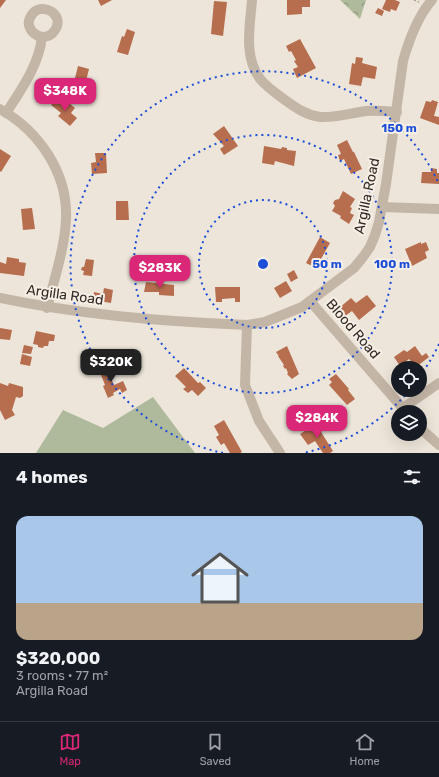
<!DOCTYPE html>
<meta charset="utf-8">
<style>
body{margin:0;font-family:Rubik,sans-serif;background:#20242c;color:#f1f3f6;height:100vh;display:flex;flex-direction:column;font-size:15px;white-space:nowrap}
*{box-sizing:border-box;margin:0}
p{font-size:13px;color:#9ea1a6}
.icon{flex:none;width:22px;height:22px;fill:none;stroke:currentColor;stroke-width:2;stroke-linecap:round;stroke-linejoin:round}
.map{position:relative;height:453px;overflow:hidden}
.panel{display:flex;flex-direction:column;background:#171b24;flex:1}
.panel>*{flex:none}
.buttons{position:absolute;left:391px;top:361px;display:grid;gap:8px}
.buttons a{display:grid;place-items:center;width:36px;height:36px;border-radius:50%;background:#171b24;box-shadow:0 4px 16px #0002;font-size:20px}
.price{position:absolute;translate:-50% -34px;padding:0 9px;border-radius:8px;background:#db2777;color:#fff;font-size:13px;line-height:26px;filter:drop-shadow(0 1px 2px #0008)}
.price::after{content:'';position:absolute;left:50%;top:24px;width:12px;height:9px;margin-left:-6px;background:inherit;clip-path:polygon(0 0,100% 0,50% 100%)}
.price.current{background:#222;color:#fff}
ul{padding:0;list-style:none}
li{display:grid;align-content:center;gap:8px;height:212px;padding:0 16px}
li span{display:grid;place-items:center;height:124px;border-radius:12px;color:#555}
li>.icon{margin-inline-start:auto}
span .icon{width:72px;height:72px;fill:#fffc;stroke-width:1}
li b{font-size:17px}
h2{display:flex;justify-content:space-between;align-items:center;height:48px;padding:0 16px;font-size:17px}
.menu{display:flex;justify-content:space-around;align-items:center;height:56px;border-top:1px solid #363941;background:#171b24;font-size:11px;color:#9ea1a6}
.menu a{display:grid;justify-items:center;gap:2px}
.menu .current{color:#db2777}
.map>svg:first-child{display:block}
.green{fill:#aeba9b}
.forest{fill:url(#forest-crowns)}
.building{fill:#b66e4e}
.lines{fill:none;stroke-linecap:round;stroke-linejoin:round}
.path{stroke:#afa091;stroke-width:1.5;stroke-dasharray:2 2;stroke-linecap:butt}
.minor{stroke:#c4b6a7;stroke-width:10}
.ring{fill:none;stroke:#1d4ed8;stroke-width:2;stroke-dasharray:2 4}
.labels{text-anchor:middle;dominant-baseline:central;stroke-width:4;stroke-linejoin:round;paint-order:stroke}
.street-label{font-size:14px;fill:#312a26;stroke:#f6efe5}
.centre{fill:#1d4ed8;stroke:#f6efe5;stroke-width:2}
.ring-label{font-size:12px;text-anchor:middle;font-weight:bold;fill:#1d4ed8;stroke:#f6efe5;stroke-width:4;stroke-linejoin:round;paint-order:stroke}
</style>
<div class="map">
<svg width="439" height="453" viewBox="0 0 439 453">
<defs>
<pattern id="forest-crowns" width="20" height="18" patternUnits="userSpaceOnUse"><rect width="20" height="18" fill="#aeba9b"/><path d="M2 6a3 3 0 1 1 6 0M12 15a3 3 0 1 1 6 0" fill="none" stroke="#8e977e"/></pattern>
</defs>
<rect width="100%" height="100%" fill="#ede5d9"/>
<path class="green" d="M153,397L195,453H36L63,410L103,428Z"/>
<path class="forest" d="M340,0H366L360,19Z"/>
<g class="building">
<path d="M0,0H6L0,8Z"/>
<path d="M98,0H112L101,6Z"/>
<path d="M287,0H310V7H302V14L287,15Z"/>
<path d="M386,0H395L400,2L396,11L391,9L390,12L382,9Z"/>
<path d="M214,1L227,2L223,36L211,34Z"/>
<path d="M378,8L384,11L382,16L375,13Z"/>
<path d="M127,29L135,32L128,55L117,52L122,36L124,37Z"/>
<path d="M300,39L316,68L297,78L293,69L298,67L294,61L296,60L291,51L289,52L286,46Z"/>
<path d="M356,57L363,58L362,63L377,67L375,79L363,77L361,86L349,84L352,63L355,64Z"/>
<path d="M78,66L89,69L84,89L73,86Z"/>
<path d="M57,98L66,106L69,103L75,108L71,113L77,118L70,126L58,116L61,113L51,105Z"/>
<path d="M432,100L438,102L434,116L439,117V125L420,118L426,101L431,102Z"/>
<path d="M224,126L238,146L224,155L220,149L224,146L213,134Z"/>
<path d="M347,140L353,152H354L362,169L351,174L344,159L340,161L338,155L341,154L337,145Z"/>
<path d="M264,146L281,149L282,147L287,148V150L296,151L294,166L275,161L274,165L262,163Z"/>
<path d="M0,149L11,156L1,172L0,171Z"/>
<path d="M95,153H106L107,173L92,174L91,163L96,162Z"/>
<path d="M431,168L437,169V173H439V184L421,183L422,172H431Z"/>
<path d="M343,191L355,199L350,207L352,208L350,213L354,215L349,224L340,218L341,216L332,211L335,206L333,203L335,200L339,199Z"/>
<path d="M116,201H128L129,220H116Z"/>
<path d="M32,208L35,229L23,230L21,209Z"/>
<path d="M320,237L330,243L316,268L306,263Z"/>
<path d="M421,242V244L426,242L429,250L425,252L427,258L412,266L405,249Z"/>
<path d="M7,257L19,259V262L26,263L24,276L0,273V262L6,264Z"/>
<path d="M86,259L94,260L92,276L83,275L84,271L81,270L82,267H84Z"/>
<path d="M294,270L298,278L291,282L287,274Z"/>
<path d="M286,281L292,291L280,298L274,288Z"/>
<path d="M146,282L174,285V296L159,295V292H144Z"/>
<path d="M215,287H240V302H235V298L222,299V302H216Z"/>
<path d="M104,288L113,290L111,303L93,300L94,292L103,294Z"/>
<path d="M367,295L376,306L359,320L352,311L345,316L339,308L351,298L356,303Z"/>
<path d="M0,328L12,330L10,340L0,339Z"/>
<path d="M36,331L55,335L54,341H49L48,346H44L43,348L38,347V345L33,344Z"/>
<path d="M24,345L33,347L31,354L22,353Z"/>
<path d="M287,346L299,374L292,379L287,374L288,373L286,368L285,369L283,366L284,365L278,356L279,354L278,355L276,352Z"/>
<path d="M415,346L422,356L426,353L429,357L416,367L409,359L400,366L394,357L404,350L407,352Z"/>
<path d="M22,354L32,357L30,366L20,364Z"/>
<path d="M107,366L112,375L110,376L114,385L123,381L127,390L122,393L120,389L113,393L114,395L108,398L103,386L105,385L99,370Z"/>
<path d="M184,368L198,383L200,382L206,388L198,396L192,390L188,393L183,389L186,387L175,376Z"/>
<path d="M336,374L349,389L348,390L355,399L347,405L329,385L332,382L329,379Z"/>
<path d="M0,383L8,386L9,383L23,387V396L20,398L16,397L12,410L15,415L5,420L0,410Z"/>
<path d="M224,420L242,452L240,453H230L224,443L221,445L216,437L219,435L214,426Z"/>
<path d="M316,424L333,451L330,453H323L315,441L308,445L300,434Z"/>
</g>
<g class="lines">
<path class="path" d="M414,0L419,2"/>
<g class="minor">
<path d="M252,0C250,26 243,58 261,80C268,88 277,94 285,100C296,108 306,115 320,117C335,118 351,113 366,111C376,110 386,111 397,112"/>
<path d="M0,109C39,131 68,173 66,219C65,247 54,280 47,308"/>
<path d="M6,113C21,90 39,65 42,37C47,37 52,35 55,30C66,14 40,0 31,16C25,25 32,35 42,37"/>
<path d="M382,207L439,209"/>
<path d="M0,298C81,315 164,322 247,325L265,322L302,307L354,268L363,257L370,247L375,235L379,222L386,184L403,61C409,40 417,17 432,0"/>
<path d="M310,301L406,412"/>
<path d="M247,325L245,385L259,421L280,453"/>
<path d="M403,408L439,383"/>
<path d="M420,428L439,445"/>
</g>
</g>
<g class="ring">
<circle cx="263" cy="264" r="64"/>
<circle cx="263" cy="264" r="129"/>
<path d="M439 344A193 193 0 0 1 420 376M409 391A193 193 0 0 1 303 453M223 453A193 193 0 1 1 439 184"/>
</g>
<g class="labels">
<g class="street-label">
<text transform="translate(367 196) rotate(-78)">Argilla Road</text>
<text transform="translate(65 295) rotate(8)">Argilla Road</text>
<text transform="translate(353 329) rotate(49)">Blood Road</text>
</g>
</g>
<circle cx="263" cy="264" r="6" class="centre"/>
<g class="ring-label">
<text x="399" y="132">150 m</text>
<text x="327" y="268">50 m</text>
<text x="392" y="268">100 m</text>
</g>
</svg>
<div class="buttons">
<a><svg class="icon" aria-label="locate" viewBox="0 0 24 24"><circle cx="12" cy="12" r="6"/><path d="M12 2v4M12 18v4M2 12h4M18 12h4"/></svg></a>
<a><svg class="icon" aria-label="layers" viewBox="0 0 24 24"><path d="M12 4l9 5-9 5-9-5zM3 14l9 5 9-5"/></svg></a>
</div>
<b class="price" style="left:65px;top:112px">$348K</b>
<b class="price" style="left:160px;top:289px">$283K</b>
<b class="price current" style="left:111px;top:383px">$320K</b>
<b class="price" style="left:317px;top:439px">$284K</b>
</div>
<section class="panel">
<h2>4 homes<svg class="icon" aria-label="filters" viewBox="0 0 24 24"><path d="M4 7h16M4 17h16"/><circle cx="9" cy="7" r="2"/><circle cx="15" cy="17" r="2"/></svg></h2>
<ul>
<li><span style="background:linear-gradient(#a9c7e8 70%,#b9a48a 0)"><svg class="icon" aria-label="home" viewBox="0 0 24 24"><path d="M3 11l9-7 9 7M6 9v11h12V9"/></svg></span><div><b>$320,000</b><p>3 rooms · 77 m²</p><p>Argilla Road</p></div></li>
</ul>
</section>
<nav class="menu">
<a class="current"><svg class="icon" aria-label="map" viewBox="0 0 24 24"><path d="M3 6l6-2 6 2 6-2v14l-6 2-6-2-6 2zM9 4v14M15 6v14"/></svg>Map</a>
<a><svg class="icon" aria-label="saved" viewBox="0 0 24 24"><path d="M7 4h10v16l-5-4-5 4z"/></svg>Saved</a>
<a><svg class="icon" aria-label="home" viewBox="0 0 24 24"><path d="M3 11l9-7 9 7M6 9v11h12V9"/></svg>Home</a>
</nav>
